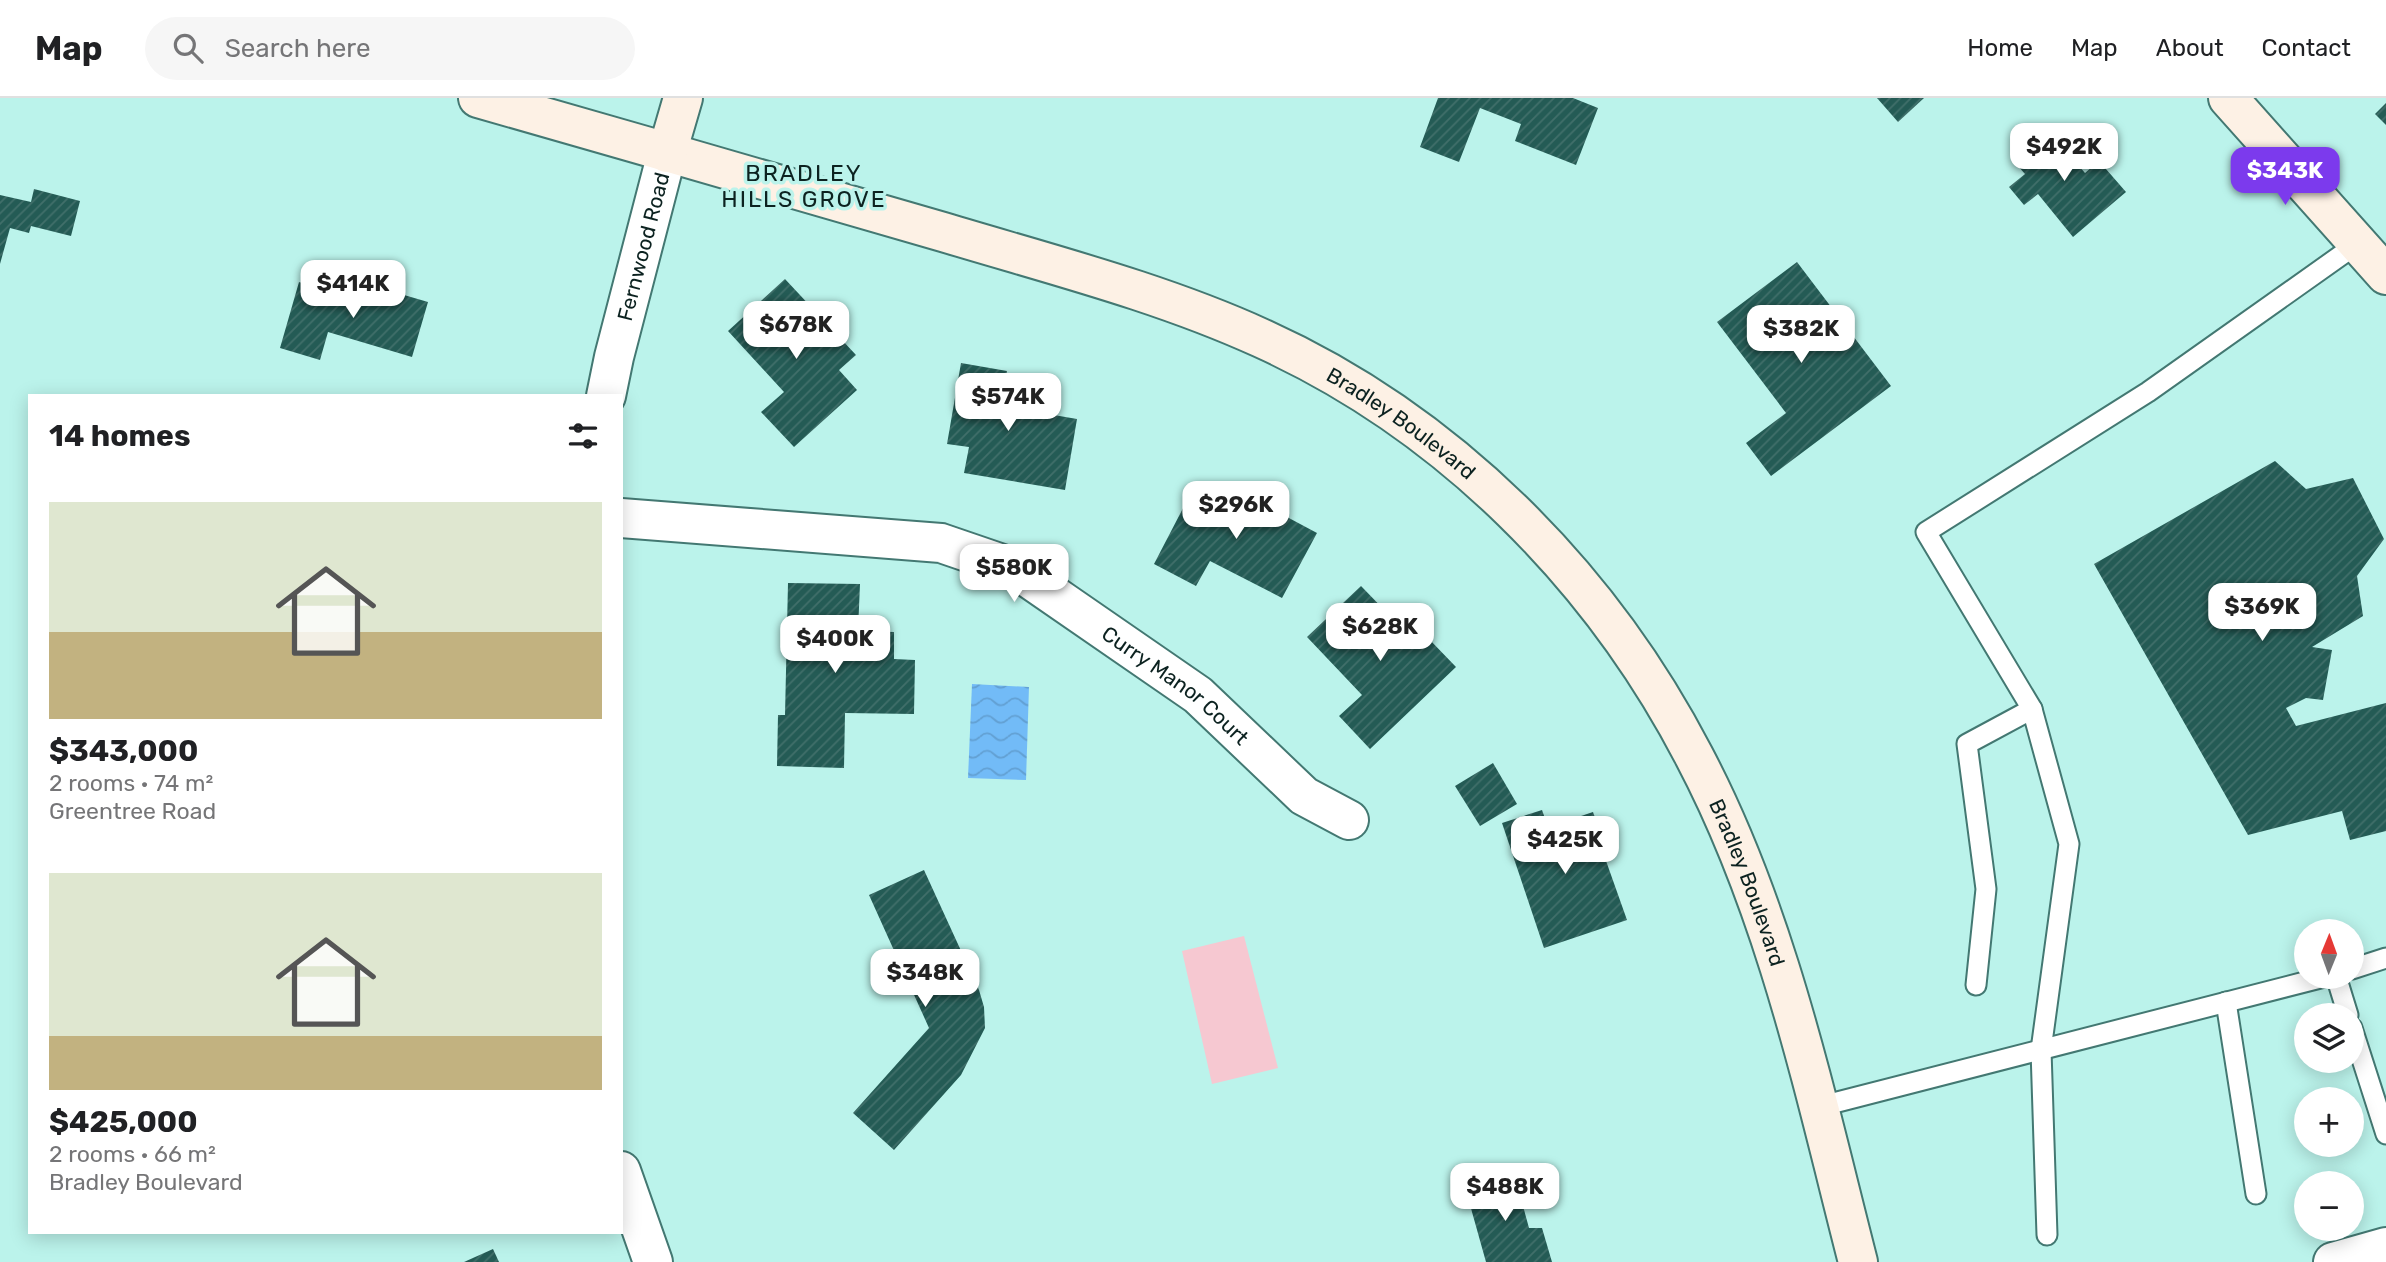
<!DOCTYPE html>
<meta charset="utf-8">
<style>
body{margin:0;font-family:Rubik,sans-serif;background:#f6f6f6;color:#202124;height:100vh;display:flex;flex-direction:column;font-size:26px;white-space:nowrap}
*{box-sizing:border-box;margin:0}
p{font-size:23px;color:#757577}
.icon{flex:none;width:38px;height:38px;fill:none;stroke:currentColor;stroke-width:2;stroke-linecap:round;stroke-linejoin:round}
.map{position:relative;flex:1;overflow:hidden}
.side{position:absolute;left:28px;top:296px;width:595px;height:840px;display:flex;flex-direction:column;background:#fff;border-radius:0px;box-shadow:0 4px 18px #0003}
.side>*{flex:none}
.needle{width:46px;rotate:1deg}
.controls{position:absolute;left:2294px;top:821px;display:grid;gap:14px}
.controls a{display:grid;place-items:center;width:70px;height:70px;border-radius:50%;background:#fff;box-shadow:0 4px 18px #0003;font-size:35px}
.price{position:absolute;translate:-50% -60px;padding:0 16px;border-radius:14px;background:#fff;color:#222;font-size:23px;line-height:46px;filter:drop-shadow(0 2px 4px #0008)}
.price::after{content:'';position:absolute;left:50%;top:42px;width:21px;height:16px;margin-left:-10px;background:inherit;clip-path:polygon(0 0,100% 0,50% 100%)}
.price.current{background:#7c3aed;color:#fff}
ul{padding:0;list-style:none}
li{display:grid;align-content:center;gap:14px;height:371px;padding:0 21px}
li span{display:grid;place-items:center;height:217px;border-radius:0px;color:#555}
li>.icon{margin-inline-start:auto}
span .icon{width:126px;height:126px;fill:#fffc;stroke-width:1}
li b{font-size:30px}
h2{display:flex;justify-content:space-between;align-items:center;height:84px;padding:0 21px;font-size:30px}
header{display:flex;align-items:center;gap:42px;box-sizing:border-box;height:98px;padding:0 35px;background:#fff;border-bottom:2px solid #e0e0e0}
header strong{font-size:33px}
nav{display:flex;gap:38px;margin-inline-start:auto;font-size:24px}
.search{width:490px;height:63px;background:#f6f6f6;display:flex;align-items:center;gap:18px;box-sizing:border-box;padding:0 24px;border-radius:38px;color:#757577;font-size:26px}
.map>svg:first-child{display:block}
.green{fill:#f6c8d1}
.water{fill:url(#water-waves)}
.building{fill:url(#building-hatch)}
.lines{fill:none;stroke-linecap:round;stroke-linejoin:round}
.lane-casing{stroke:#437872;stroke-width:23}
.street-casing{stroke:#437872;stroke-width:42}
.secondary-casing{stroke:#437872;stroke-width:42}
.lane{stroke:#fff;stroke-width:19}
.street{stroke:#fff;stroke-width:38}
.secondary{stroke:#fdf1e5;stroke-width:38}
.labels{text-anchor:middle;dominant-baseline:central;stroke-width:7;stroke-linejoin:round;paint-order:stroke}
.street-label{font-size:21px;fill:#0c2220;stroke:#bbf3eb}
.neighbourhood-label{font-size:23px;letter-spacing:2px;fill:#0c2220;stroke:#bbf3eb}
</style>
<header>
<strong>Map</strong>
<div class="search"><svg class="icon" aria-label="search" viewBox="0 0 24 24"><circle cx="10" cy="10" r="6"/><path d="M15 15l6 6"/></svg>Search here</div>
<nav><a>Home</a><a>Map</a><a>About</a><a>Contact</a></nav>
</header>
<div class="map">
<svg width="2386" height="1164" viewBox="0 0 2386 1164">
<defs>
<pattern id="water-waves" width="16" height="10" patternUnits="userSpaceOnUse" patternTransform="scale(1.75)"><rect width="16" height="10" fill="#72bbf7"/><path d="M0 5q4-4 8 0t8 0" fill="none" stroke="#62a0d3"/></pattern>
<pattern id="building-hatch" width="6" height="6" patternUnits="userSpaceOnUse" patternTransform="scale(1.75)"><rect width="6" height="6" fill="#245b55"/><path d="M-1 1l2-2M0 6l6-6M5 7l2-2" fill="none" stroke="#416f6a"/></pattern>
</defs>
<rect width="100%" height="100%" fill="#bbf3eb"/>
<path class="green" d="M1244,838L1278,970L1212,986L1182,853Z"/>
<path class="water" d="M972,586L1029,589L1026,682L968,680Z"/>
<g class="building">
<path d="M1438,0H1573L1598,10L1576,67L1515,43L1521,26L1480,10L1459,64L1420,49Z"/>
<path d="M1877,0H1924L1898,24Z"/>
<path d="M2386,5V27L2375,16Z"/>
<path d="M2046,30L2085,75L2099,63L2126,94L2073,139L2038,96L2024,107L2009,89L2025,76L2011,60Z"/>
<path d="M34,91L80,103L71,138L31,128L29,135L10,130L0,166V97L31,104Z"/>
<path d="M1797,164L1891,288L1771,378L1746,345L1786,315L1717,224Z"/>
<path d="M785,181L856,257L839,272L857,292L794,349L761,314L784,294L728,233Z"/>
<path d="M299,184L358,201L363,185L428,204L412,259L328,234L320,262L280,250Z"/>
<path d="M961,265L1007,273L1001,308L1077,321L1065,392L964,375L969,349L947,346Z"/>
<path d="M2275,363L2306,391L2353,380L2384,441L2357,478L2363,518L2312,549L2332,552L2323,602L2306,600L2286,610L2296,628L2386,605V733L2350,742L2342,713L2248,737L2094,466Z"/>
<path d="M1227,387L1317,435L1282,500L1210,463L1196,488L1154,466L1193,391L1218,404Z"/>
<path d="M788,485L860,486L858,533L894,534V561L915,562L914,616L845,615L844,670L777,668L778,617H785Z"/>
<path d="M1361,488L1392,520L1401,512L1456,569L1370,651L1339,618L1362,597L1307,539Z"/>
<path d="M1493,665L1517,706L1480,728L1455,688Z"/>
<path d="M1542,712L1548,729L1593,714L1609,759L1605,760L1627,822L1544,850L1502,725Z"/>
<path d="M924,772L979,892L984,909L985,930L961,977L894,1052L853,1015L929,930L869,797Z"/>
<path d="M1514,1075L1529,1130H1542L1552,1164H1486L1465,1089Z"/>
<path d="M493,1151L499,1164H464Z"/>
</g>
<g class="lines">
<defs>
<g id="lane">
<path d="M2352,871L2386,860"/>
<path d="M2336,878L2348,917"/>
<path d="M1976,887L1986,791L1967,646L2032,611"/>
<path d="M2226,904L2256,1096"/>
<path d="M2352,930L2386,1036"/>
<path d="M1818,1009L2328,878"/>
<path d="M2047,1137L2041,952L2069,746L2032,611L1926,434L2148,294L2357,146"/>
</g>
<g id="street">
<path id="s1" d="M606,298L614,259L667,55"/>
<path id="s2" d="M621,420L941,445L1014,470L1198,597L1304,698L1349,722"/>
<path d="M621,1073L653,1164"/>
<path d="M2333,1164L2386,1149"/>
</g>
<g id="secondary">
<path id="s3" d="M478,0C633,45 788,88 943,134C1049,166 1160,194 1261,240C1447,324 1600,477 1694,658C1777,815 1814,993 1858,1164"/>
<path d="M2228,0L2386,177"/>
<path d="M667,55L683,0"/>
</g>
</defs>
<use href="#lane" class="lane-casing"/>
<use href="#street" class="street-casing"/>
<use href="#secondary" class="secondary-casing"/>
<use href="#lane" class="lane"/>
<use href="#street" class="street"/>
<use href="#secondary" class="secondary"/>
</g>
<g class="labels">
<g class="street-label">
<text stroke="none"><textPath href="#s1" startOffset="154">Fernwood Road</textPath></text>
<text stroke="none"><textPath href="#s3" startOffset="984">Bradley Boulevard</textPath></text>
<text stroke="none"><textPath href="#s2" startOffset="598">Curry Manor Court</textPath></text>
<text stroke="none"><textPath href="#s3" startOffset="1570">Bradley Boulevard</textPath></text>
</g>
<g class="neighbourhood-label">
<text x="804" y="75">BRADLEY<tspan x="804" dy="26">HILLS GROVE</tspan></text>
</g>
</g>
</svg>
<div class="controls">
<a><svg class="needle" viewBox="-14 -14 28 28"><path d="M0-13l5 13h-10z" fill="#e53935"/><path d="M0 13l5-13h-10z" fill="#757577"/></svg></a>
<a><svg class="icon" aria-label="layers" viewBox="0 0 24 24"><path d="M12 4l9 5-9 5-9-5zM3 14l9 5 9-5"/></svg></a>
<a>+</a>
<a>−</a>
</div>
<b class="price" style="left:2064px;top:85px">$492K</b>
<b class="price current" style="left:2285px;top:109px">$343K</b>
<b class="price" style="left:353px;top:222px">$414K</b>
<b class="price" style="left:796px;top:263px">$678K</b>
<b class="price" style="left:1801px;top:267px">$382K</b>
<b class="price" style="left:1008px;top:335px">$574K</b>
<b class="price" style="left:1236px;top:443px">$296K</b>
<b class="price" style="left:1014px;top:506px">$580K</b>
<b class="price" style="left:2262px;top:545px">$369K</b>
<b class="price" style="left:1380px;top:565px">$628K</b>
<b class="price" style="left:835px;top:577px">$400K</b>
<b class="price" style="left:1565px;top:778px">$425K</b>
<b class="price" style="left:925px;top:911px">$348K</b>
<b class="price" style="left:1505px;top:1125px">$488K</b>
<section class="side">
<h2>14 homes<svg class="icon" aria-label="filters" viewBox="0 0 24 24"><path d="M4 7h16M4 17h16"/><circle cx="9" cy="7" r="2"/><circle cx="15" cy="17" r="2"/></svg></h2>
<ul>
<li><span style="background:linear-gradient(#dfe7d0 60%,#c2b280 0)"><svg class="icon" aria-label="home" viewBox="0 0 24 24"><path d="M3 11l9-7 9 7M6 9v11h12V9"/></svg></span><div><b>$343,000</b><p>2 rooms · 74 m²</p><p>Greentree Road</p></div></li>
<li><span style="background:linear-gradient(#dfe7d0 75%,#c2b280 0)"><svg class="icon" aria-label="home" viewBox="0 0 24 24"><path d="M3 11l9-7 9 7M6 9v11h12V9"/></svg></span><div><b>$425,000</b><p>2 rooms · 66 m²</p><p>Bradley Boulevard</p></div></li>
</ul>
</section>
</div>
